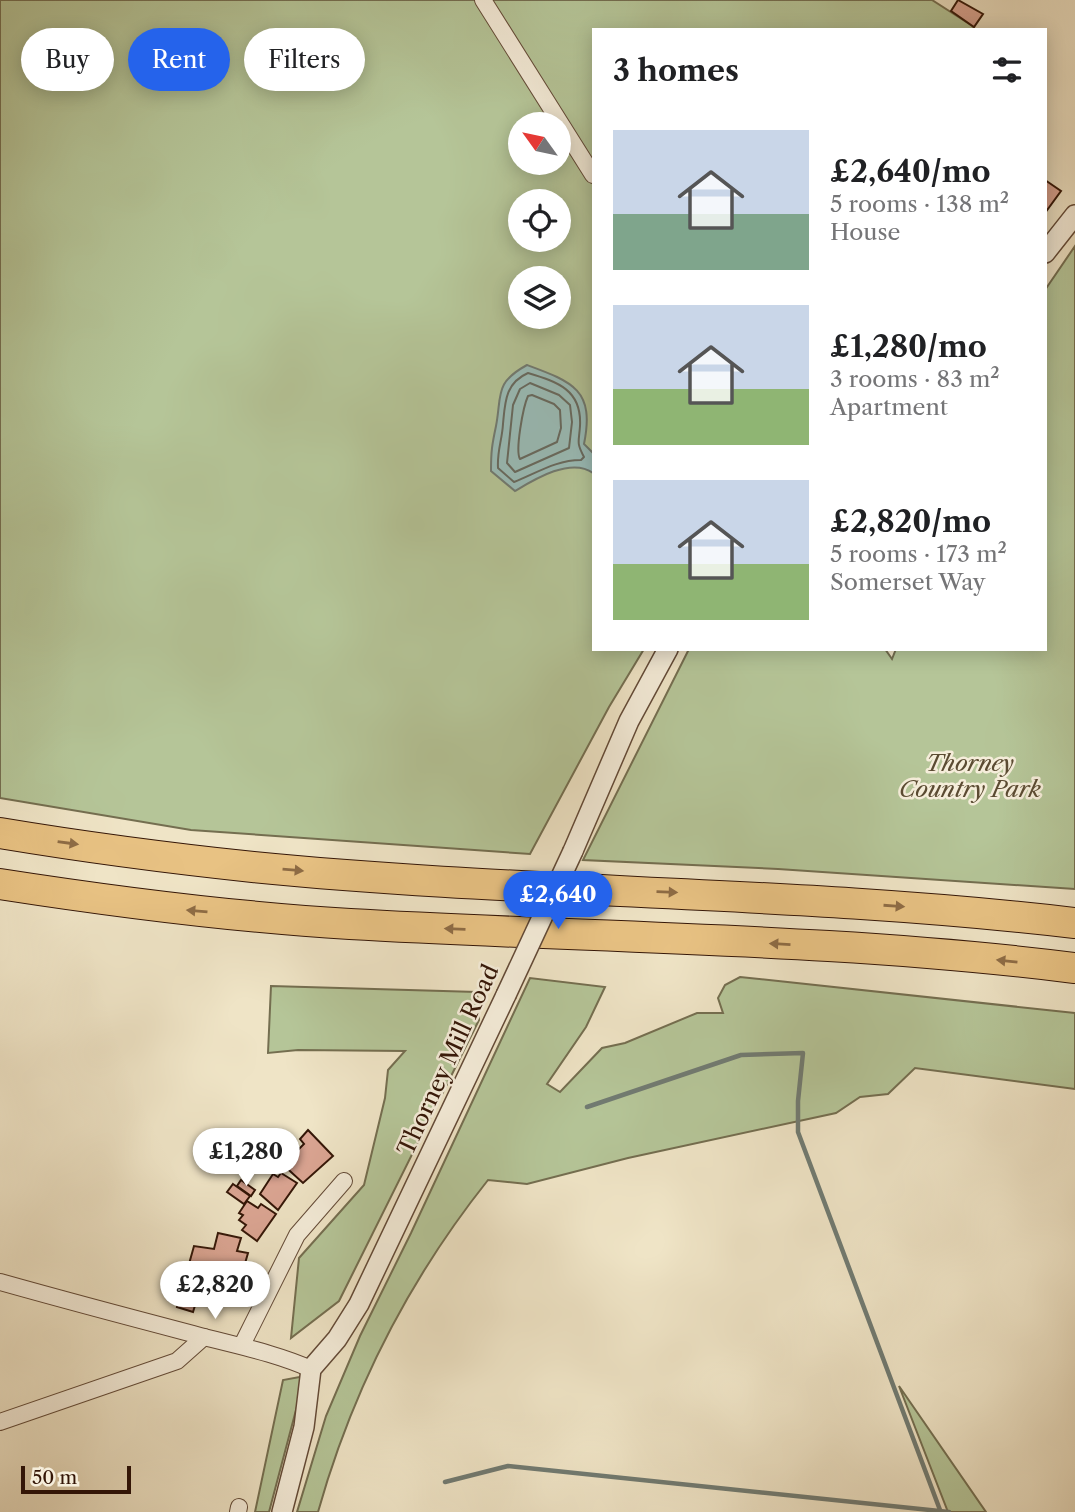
<!DOCTYPE html>
<meta charset="utf-8">
<style>
body{margin:0;font-family:"Libre Caslon Text",serif;background:#f2f2f2;color:#202124;height:100vh;display:flex;flex-direction:column;font-size:26px;white-space:nowrap}
*{box-sizing:border-box;margin:0}
p{font-size:23px;color:#757577}
.icon{flex:none;width:38px;height:38px;fill:none;stroke:currentColor;stroke-width:2;stroke-linecap:round;stroke-linejoin:round}
.map{position:relative;flex:1;overflow:hidden}
.panel{position:absolute;left:592px;top:28px;width:455px;height:623px;display:flex;flex-direction:column;background:#fff;border-radius:0px;box-shadow:0 4px 18px #0003}
.panel>*{flex:none}
.hud{position:absolute;left:21px;top:28px;width:466px;height:63px;display:flex;gap:14px}
.needle{width:46px;rotate:303deg}
.fabs{position:absolute;left:508px;top:112px;display:grid;gap:14px}
.fabs a{display:grid;place-items:center;width:63px;height:63px;border-radius:50%;background:#fff;box-shadow:0 4px 18px #0003;font-size:35px}
.scale{position:absolute;left:21px;bottom:18px;width:110px;box-sizing:border-box;padding-left:7px;border:4px solid #341607;border-top:0;font-size:19px;line-height:24px;white-space:nowrap;color:#341607;-webkit-text-stroke:5px #f5edda;paint-order:stroke}
.price{position:absolute;translate:-50% -60px;padding:0 16px;border-radius:24px;background:#fff;color:#222;font-size:23px;line-height:46px;filter:drop-shadow(0 2px 4px #0008)}
.price::after{content:'';position:absolute;left:50%;top:42px;width:21px;height:16px;margin-left:-10px;background:inherit;clip-path:polygon(0 0,100% 0,50% 100%)}
.price.active{background:#2563eb;color:#fff}
ul{padding:0;list-style:none}
li{display:flex;align-items:center;gap:21px;height:175px;padding:0 21px}
li span{display:grid;place-items:center;flex:none;width:196px;height:140px;border-radius:0px;color:#555}
li>.icon{margin-inline-start:auto}
span .icon{width:84px;height:84px;fill:#fffc;stroke-width:1}
li b{font-size:30px}
h2{display:flex;justify-content:space-between;align-items:center;height:84px;padding:0 21px;font-size:30px}
.tag{padding:0 24px;border-radius:32px;background:#fff;box-shadow:0 4px 18px #0003;font-size:24px;line-height:63px}
.tag.active{background:#2563eb;color:#fff}
.map>svg:first-child{display:block}
.green{fill:#b5c598;stroke:#746e50;stroke-width:2;fill-rule:evenodd}
.water{fill:#9abeba;stroke:#717b72;stroke-width:2}
.lines{fill:none;stroke-linecap:round;stroke-linejoin:round}
.shore{stroke:#676a60;stroke-width:2}
.stream{stroke:#717b72;stroke-width:4.5}
.building{fill:#dba593;stroke:#341607;stroke-width:2}
.minor-casing{stroke:#634a37;stroke-width:18}
.tertiary-casing{stroke:#634a37;stroke-width:22}
.motorway-casing{stroke:#341607;stroke-width:32}
.minor{stroke:#f5edda;stroke-width:16}
.tertiary{stroke:#f5edda;stroke-width:19}
.motorway{stroke:#e8c283;stroke-width:30}
.tertiary-bridge-casing{stroke:#634a37;stroke-width:22;stroke-linecap:butt}
.tertiary-bridge{stroke:#f5edda;stroke-width:19}
.oneway{fill:#8e6c45}
.labels{text-anchor:middle;dominant-baseline:central;stroke-width:5;stroke-linejoin:round;paint-order:stroke}
.park-label{font-size:23px;font-style:italic;fill:#5b4b32;stroke:#f5edda}
.street-label{font-size:23px;fill:#341607;stroke:#f5edda}
</style>
<div class="map">
<svg width="1075" height="1512" viewBox="0 0 1075 1512">
<rect width="100%" height="100%" fill="#efe4c6"/>
<filter id="stains"><feTurbulence type="fractalNoise" baseFrequency=".00286" numOctaves="4"/><feColorMatrix values="0 0 0 0 .2 0 0 0 0 .09 0 0 0 0 .02 0 0 0 .5 -.17"/></filter>
<radialGradient id="worn" r=".72"><stop offset=".6" stop-color="#630" stop-opacity="0"/><stop offset="1" stop-color="#630" stop-opacity=".3"/></radialGradient>
<g class="green">
<path d="M0,0H932L974,27L972,30H593V649H644L609,707L530,854L191,830L0,798ZM520,124H558V163H520ZM520,201H558V240H520ZM520,278H558V317H520Z"/>
<path d="M1075,246V889L778,869L583,860L689,649H885L892,659L896,649H1045V290Z"/>
<path d="M740,977L1075,1013V1089L915,1068L888,1094L860,1097L836,1113L628,1158L527,1184L488,1180C410,1278 352,1391 318,1512H297L326,1416L360,1336L411,1233L530,978L605,987L586,1027L547,1084L560,1092L602,1048L625,1043L697,1013H723L718,998L725,985Z"/>
<path d="M271,986L477,992L479,1020L339,1301L291,1338L299,1258L364,1185L385,1098L388,1070L405,1051L298,1050L268,1053Z"/>
<path d="M305,1376L269,1512H255L283,1380Z"/>
<path d="M899,1386L986,1512H948Z"/>
</g>
<path class="water" d="M527,365C573,382 595,390 584,444L593,453V473C571,457 535,479 515,491L491,471C491,451 492,445 496,426C502,395 494,383 527,365Z"/>
<g class="lines">
<g class="shore">
<path d="M528,373C558,382 582,390 580,426C579,442 576,442 584,457L581,460C556,460 537,473 514,482L498,468C497,450 502,441 503,424C505,403 505,383 528,373Z"/>
<path d="M530,383L559,395L570,405L572,422L569,448L515,472L507,463L513,405L520,389Z"/>
<path d="M532,395L554,404L560,410L561,428L557,442L520,459C515,451 523,407 528,396Z"/>
</g>
<g class="stream">
<path d="M587,1107L741,1055L803,1053L798,1101V1132L940,1510"/>
<path d="M445,1482L508,1466L949,1512"/>
</g>
</g>
<g class="building">
<path d="M958,0L983,14L974,27L951,11Z"/>
<path d="M1045,180L1061,191L1045,213Z"/>
<path d="M308,1130L333,1156L303,1183L280,1162L288,1155L292,1156L304,1144L300,1139Z"/>
<path d="M281,1173L297,1183L278,1210L260,1194L273,1174L278,1177Z"/>
<path d="M241,1180L255,1190L251,1196L237,1186Z"/>
<path d="M233,1184L250,1196L244,1204L227,1192Z"/>
<path d="M247,1201L258,1208L261,1204L276,1214L257,1241L242,1230L246,1225L239,1220L243,1215L239,1213Z"/>
<path d="M218,1233L241,1238L237,1251L248,1253L244,1267L248,1268L245,1278L251,1280L249,1287L245,1286L241,1299L201,1286L193,1312L177,1307L194,1246L214,1249Z"/>
</g>
<g class="lines">
<defs>
<g id="minor">
<path d="M483,0L593,175"/>
<path d="M0,1282C64,1300 128,1317 193,1334C233,1345 273,1352 311,1369"/>
<path d="M242,1345L297,1235L344,1181"/>
<path d="M0,1422L177,1361L204,1337"/>
<path d="M238,1512L239,1507"/>
</g>
<g id="tertiary">
<path d="M1045,253L1075,215"/>
<path d="M573,851L629,721L668,649"/>
<path d="M282,1512L304,1427L311,1369L337,1339L359,1304L506,995"/>
</g>
<g id="motorway">
<path d="M0,833C84,847 168,858 253,867C526,894 802,891 1075,923"/>
<path d="M0,884C116,902 233,917 350,924C592,938 835,938 1075,968"/>
</g>
</defs>
<use href="#minor" class="minor-casing"/>
<use href="#tertiary" class="tertiary-casing"/>
<use href="#motorway" class="motorway-casing"/>
<use href="#minor" class="minor"/>
<use href="#tertiary" class="tertiary"/>
<use href="#motorway" class="motorway"/>
<defs>
<path id="tertiary-bridge" d="M506,995L573,851"/>
</defs>
<use href="#tertiary-bridge" class="tertiary-bridge-casing"/>
<use href="#tertiary-bridge" class="tertiary-bridge"/>
</g>
<defs><path id="oneway-solid" d="M-6-.8H1V-3.2L6.5 0L1 3.2V.8H-6Z" transform="scale(1.75)"/></defs>
<g class="oneway">
<use href="#oneway-solid" transform="translate(68 843) rotate(8)"/>
<use href="#oneway-solid" transform="translate(293 870) rotate(5)"/>
<use href="#oneway-solid" transform="translate(667 892) rotate(2)"/>
<use href="#oneway-solid" transform="translate(894 906) rotate(4)"/>
<use href="#oneway-solid" transform="translate(197 911) rotate(-175)"/>
<use href="#oneway-solid" transform="translate(455 929) rotate(-178)"/>
<use href="#oneway-solid" transform="translate(780 944) rotate(-177)"/>
<use href="#oneway-solid" transform="translate(1007 961) rotate(-174)"/>
</g>
<g class="labels">
<g class="park-label">
<text x="970" y="763">Thorney<tspan x="970" dy="26">Country Park</tspan></text>
</g>
<g class="street-label">
<text transform="translate(448 1060) rotate(-65)">Thorney Mill Road</text>
</g>
</g>
<rect width="100%" height="100%" filter="url(#stains)"/>
<rect width="100%" height="100%" fill="url(#worn)"/>
</svg>
<div class="fabs">
<a><svg class="needle" viewBox="-14 -14 28 28"><path d="M0-13l5 13h-10z" fill="#e53935"/><path d="M0 13l5-13h-10z" fill="#757577"/></svg></a>
<a><svg class="icon" aria-label="locate" viewBox="0 0 24 24"><circle cx="12" cy="12" r="6"/><path d="M12 2v4M12 18v4M2 12h4M18 12h4"/></svg></a>
<a><svg class="icon" aria-label="layers" viewBox="0 0 24 24"><path d="M12 4l9 5-9 5-9-5zM3 14l9 5 9-5"/></svg></a>
</div>
<div class="scale">50 m</div>
<b class="price active" style="left:558px;top:931px">£2,640</b>
<b class="price" style="left:246px;top:1188px">£1,280</b>
<b class="price" style="left:215px;top:1321px">£2,820</b>
<div class="hud">
<a class="tag">Buy</a>
<a class="tag active">Rent</a>
<a class="tag">Filters</a>
</div>
<section class="panel">
<h2>3 homes<svg class="icon" aria-label="filters" viewBox="0 0 24 24"><path d="M4 7h16M4 17h16"/><circle cx="9" cy="7" r="2"/><circle cx="15" cy="17" r="2"/></svg></h2>
<ul>
<li><span style="background:linear-gradient(#c9d6e8 60%,#7fa58c 0)"><svg class="icon" aria-label="home" viewBox="0 0 24 24"><path d="M3 11l9-7 9 7M6 9v11h12V9"/></svg></span><div><b>£2,640/mo</b><p>5 rooms · 138 m²</p><p>House</p></div></li>
<li><span style="background:linear-gradient(#c9d6e8 60%,#8fb573 0)"><svg class="icon" aria-label="home" viewBox="0 0 24 24"><path d="M3 11l9-7 9 7M6 9v11h12V9"/></svg></span><div><b>£1,280/mo</b><p>3 rooms · 83 m²</p><p>Apartment</p></div></li>
<li><span style="background:linear-gradient(#c9d6e8 60%,#8fb573 0)"><svg class="icon" aria-label="home" viewBox="0 0 24 24"><path d="M3 11l9-7 9 7M6 9v11h12V9"/></svg></span><div><b>£2,820/mo</b><p>5 rooms · 173 m²</p><p>Somerset Way</p></div></li>
</ul>
</section>
</div>
